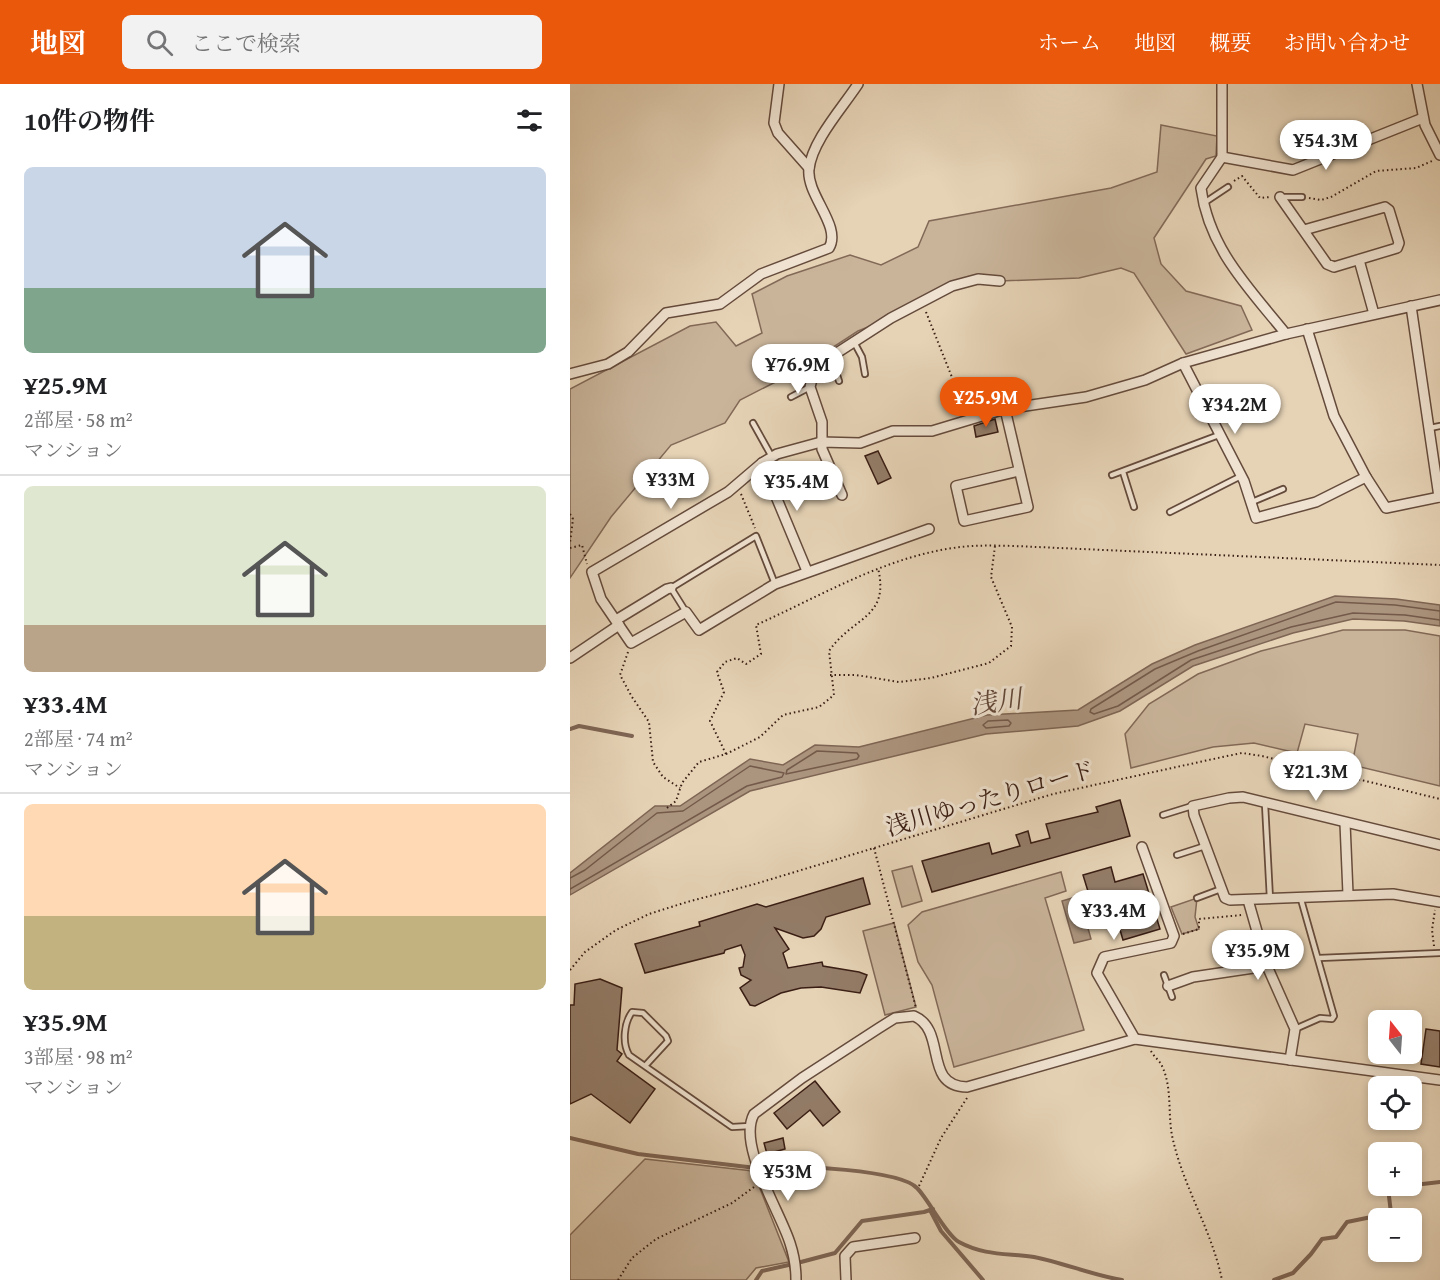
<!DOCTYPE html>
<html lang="ja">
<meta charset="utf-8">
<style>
body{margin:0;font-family:"Gentium Book Plus","Noto Serif JP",serif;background:#f2f2f2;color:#202124;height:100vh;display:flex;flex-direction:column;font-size:22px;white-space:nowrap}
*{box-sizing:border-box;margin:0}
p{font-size:20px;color:#757577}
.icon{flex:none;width:33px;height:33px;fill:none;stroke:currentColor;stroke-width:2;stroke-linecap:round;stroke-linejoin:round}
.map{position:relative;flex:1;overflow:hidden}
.side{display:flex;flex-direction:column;background:#fff;width:570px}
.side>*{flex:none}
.needle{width:39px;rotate:343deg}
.tools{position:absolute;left:798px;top:926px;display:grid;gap:12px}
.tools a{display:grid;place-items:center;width:54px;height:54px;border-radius:9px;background:#fff;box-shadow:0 3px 9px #0003;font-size:30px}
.price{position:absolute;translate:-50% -51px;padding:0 14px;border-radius:21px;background:#fff;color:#222;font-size:20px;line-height:39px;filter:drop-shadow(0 2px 3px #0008)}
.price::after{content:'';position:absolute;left:50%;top:36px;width:18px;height:14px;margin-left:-9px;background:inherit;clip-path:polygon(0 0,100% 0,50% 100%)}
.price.on{background:#ea580c;color:#fff}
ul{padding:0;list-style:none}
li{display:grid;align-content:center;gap:12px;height:318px;padding:0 24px}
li+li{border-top:2px solid #e0e0e0}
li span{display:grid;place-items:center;height:186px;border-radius:9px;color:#555}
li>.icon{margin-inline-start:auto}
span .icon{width:108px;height:108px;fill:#fffc;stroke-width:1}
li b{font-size:26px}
h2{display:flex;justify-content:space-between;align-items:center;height:72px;padding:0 24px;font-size:26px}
header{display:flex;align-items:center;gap:36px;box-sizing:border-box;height:84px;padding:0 30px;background:#ea580c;color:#fff}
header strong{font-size:28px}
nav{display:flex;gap:33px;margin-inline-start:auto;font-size:21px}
.search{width:420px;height:54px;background:#f2f2f2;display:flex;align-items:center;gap:15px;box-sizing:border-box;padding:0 21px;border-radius:9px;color:#757577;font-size:22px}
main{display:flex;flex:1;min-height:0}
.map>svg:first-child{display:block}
.green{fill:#c9b49a;stroke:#826957;stroke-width:1.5}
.water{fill:#ac957f;stroke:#7e6554;stroke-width:1.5}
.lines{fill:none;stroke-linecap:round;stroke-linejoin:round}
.shore{stroke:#735a4a;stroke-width:1.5}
.stream{stroke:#7e6554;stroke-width:4}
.building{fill:#937c68;stroke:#3a1e14;stroke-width:1.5}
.service-casing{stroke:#654b3c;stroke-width:8}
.minor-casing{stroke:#654b3c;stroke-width:12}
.path{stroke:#3a1e14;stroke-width:2;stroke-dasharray:1.5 3;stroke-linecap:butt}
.service{stroke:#efe2d0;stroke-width:4.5}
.minor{stroke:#efe2d0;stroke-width:9}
.labels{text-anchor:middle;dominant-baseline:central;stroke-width:6;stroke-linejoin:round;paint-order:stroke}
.street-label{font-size:24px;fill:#3a1e14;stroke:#efe2d0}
.water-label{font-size:26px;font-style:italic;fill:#624839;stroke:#efe2d0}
</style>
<header>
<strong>地図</strong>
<div class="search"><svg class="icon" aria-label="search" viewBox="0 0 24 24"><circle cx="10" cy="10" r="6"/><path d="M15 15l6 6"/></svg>ここで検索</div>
<nav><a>ホーム</a><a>地図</a><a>概要</a><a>お問い合わせ</a></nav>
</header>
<main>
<section class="side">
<h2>10件の物件<svg class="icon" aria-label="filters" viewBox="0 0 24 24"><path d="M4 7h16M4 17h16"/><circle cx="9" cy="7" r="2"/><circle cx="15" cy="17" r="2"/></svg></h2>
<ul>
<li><span style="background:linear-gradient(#c9d6e8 65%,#7fa58c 0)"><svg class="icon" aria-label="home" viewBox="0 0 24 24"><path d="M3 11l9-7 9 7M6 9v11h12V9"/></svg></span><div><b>¥25.9M</b><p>2部屋 · 58 m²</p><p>マンション</p></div></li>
<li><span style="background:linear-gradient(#dfe7d0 75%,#b9a48a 0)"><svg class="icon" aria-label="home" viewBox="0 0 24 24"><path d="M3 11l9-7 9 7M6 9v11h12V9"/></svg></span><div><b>¥33.4M</b><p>2部屋 · 74 m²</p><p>マンション</p></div></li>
<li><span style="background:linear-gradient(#ffd9b3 60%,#c2b280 0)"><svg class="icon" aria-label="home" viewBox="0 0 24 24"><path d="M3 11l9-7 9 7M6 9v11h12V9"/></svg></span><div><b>¥35.9M</b><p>3部屋 · 98 m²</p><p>マンション</p></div></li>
</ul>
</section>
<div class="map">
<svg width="870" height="1196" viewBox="0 0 870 1196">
<rect width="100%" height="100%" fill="#e6d3b6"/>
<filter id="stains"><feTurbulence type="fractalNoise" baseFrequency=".00333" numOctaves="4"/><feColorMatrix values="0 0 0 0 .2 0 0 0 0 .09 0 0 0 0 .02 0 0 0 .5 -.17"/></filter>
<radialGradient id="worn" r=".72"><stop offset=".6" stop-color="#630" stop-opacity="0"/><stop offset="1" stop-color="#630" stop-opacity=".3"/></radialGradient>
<g class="green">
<path d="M591,41L647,52L646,72L636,75L584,154L591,180L616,207L671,222L682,246L616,270L564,189L551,184L509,194L430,197L408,195L382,202L321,234L288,247L225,288L170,316L155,339L101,361L41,433L0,494V305L120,242L146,238L166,262L192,249L182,210L217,192L280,171L311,181L348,163L359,137L541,104L587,88Z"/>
<path d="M773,546H835L870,552V702L782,681L788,650L735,640L727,669L684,659L643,663L561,684L555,650L579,620L628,590L691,567Z"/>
<path d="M342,782L352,817L332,823L322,787Z"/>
<path d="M491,788L496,807L475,814L514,946L384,983L362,901L348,878L338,841L352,828Z"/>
<path d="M627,814L625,833L629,845L612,850L601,823Z"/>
<path d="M324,839L346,923L315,931L293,847Z"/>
<path d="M75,1075L183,1087L219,1178L186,1184L176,1196H0V1151Z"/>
</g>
<g class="water">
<path d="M765,512L826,515L870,521V542L834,537L783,535L723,549L623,582L550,627L508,642L416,650L180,707L0,811V789L85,722H110L180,675L213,681L245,661L289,663L417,631L508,626L582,580L625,561Z"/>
<path d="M509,812L521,855L504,859L492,817Z"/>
</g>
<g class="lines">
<g class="shore">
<path d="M870,527L825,521L766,518L628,567L585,585L521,625L520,628L524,630L548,622L621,576L721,543L783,529L835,531L870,536"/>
<path d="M438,636L441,639L439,642L416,644L413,641L418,637Z"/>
<path d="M247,667L287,669L289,672L287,675L216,690L217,686Z"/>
<path d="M0,794L15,786L87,729L113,727L180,682L214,689L212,693L177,702L0,805"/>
</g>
<g class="stream">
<path d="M0,645L9,642L62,652"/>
<path d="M0,1054L68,1070L186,1084"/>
<path d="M196,1082C225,1082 329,1085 347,1104C359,1116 376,1151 389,1158C415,1172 437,1169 464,1173C494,1179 522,1191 552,1196"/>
<path d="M360,1126L371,1147L413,1196"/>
<path d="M231,1178L265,1169L292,1137L354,1128L363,1125"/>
<path d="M186,1196L192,1187L223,1180"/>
<path d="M704,1196L723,1189L741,1170L752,1155L766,1153L777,1138L821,1129L818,1104L870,1098"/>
</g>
</g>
<g class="building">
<path d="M425,335L428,348L406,353L404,342Z"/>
<path d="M308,367L321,394L308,400L295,372Z"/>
<path d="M550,716L560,752L362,808L352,777L419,759L422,770L450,762L446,751L458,747L461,759L480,754L476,740L528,728L526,723Z"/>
<path d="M541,783L545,798L573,790L590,845L553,856L544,825L525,830L513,791Z"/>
<path d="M293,794L300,820L256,833L251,845L244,852L233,854L205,844L219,865L213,869L218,884L252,878L253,882L289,888L297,891L290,909L251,903L231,904L211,909L185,922L180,921L170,904L181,896L171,891L169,884L173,883L175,871L171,861L155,866L154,869L75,889L65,860L130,842L129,838L187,820L196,823Z"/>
<path d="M30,895L52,904L47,966L52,970L47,977L85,1005L60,1039L21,1010L0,1020V921H4L5,900Z"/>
<path d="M856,945L870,947V983L851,980Z"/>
<path d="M245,997L270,1028L253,1042L240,1026L217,1045L204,1029Z"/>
<path d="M213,1054L215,1065L197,1070L194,1059Z"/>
</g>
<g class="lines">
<defs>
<g id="service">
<path d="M711,113H732"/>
<path d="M634,119L658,103"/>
<path d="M284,258L292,273L295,290"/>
<path d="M261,273L269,297"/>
<path d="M221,313L240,303"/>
<path d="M183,339L202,373"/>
<path d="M860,344L870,342"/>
<path d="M553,388L564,423"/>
<path d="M542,391L649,351"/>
<path d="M682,418L713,405"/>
<path d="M600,428L671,392"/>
<path d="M116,528L101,504L186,452L205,500"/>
<path d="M695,720L700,815"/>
<path d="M593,731L622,722"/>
<path d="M607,771L635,762"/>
<path d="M627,814L651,805"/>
<path d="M749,874L870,869"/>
<path d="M594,891L602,913"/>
<path d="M725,945L750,934L762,935L764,932L730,812"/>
<path d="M75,982L98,957L96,952L73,929L62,928C54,939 52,959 59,971L162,1043L180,1042"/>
</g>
<g id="minor">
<path d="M209,0L204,39L208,49L239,84"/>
<path d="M652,0V73L631,104C639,165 679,204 716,250"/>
<path d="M847,0L855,41L870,71"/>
<path d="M652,73L723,86L853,34"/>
<path d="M710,113L757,180L764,183L827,164L829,159L819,126L815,123L734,146"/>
<path d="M789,176L804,230"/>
<path d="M841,222L869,413"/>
<path d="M737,245L764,332L796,393L816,424L870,413"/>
<path d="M613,279L674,397L686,434L746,418L796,393"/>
<path d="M0,290L38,280L58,268L96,229L150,220L191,190L259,164C272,142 236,111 239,85C242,57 273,23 288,0"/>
<path d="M435,325L458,423L394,437L386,402L449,387"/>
<path d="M192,379L237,487"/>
<path d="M272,411L252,365V338L240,303L244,287L259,274L321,234L382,202L408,195L430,197"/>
<path d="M359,445L205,500L129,546L116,528L61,559L31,515L22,488L158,408L192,379L207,370L251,358L290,359L323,347H362L435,325L516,313L575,296L613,279L716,250L870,216"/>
<path d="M46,536L97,505L101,504"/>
<path d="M0,574L49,541"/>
<path d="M775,739L778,810"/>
<path d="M870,761L673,713L659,714L623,722L624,731L655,814L660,816L823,810L870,818"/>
<path d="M678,816L697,882L725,945L720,976"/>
<path d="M598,902L623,893L697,882"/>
<path d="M565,955L527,889L534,873L601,859L604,852L572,763"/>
<path d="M226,1196C226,1183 224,1171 220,1159C210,1127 167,1061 184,1030L232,994L309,944L325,934L344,932C378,947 352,1002 397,1003L565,955L870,996"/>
<path d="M276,1196L275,1172L283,1163L345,1154"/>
</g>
</defs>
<use href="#service" class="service-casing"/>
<use href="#minor" class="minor-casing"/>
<g class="path">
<path d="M664,97L672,92L690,114L700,113"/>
<path d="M739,114L751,116L761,113L806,87L846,84L862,77"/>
<path d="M356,228L395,326"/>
<path d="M171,410L185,444"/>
<path d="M0,430L3,435L0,459"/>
<path d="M0,464L12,461L17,480"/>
<path d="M58,568L50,591L62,613L79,638L83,678L93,693L110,704"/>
<path d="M260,591H286L329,598L361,594L419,579L441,562L442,543L421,493L425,462"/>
<path d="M156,670L140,637L154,608L147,588L155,578L167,574L176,580L191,570L186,541C255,510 325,467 402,462C423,461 446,462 467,463L870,481"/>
<path d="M97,724L106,717L112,699L129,678L156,670L190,653L213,631L249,623L264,611L259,567C283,532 320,535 308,484"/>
<path d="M304,764L346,924"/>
<path d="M613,850L629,845V835L672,831"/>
<path d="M864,862L862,846L865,826"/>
<path d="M0,886L15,868L46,846L79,830L117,818L185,800L483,710L657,672L672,669L692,672L870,715"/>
<path d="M581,967C584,973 590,977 592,982C603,1005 597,1032 603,1056C614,1104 642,1147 652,1196"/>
<path d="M349,1102L371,1054L397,1014"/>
<path d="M48,1196L62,1174L86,1155L162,1119L184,1103"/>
</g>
<use href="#service" class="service"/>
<use href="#minor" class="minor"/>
</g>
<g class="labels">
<g class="street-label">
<text transform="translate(420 714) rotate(-16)">浅川ゆったりロード</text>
</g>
<g class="water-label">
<text transform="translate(426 617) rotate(-8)">浅川</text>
</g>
</g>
<rect width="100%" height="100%" filter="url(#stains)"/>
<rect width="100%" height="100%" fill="url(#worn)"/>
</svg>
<div class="tools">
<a><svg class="needle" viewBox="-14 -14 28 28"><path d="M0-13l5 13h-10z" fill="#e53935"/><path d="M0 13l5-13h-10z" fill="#757577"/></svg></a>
<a><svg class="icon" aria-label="locate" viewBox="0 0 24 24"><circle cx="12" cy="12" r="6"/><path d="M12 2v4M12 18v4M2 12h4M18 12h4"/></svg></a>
<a>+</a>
<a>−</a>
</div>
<b class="price" style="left:756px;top:87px">¥54.3M</b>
<b class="price" style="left:228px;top:311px">¥76.9M</b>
<b class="price on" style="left:416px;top:344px">¥25.9M</b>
<b class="price" style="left:665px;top:351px">¥34.2M</b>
<b class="price" style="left:101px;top:426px">¥33M</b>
<b class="price" style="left:227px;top:428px">¥35.4M</b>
<b class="price" style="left:746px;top:718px">¥21.3M</b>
<b class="price" style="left:544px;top:857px">¥33.4M</b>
<b class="price" style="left:688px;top:897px">¥35.9M</b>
<b class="price" style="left:218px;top:1118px">¥53M</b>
</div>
</main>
